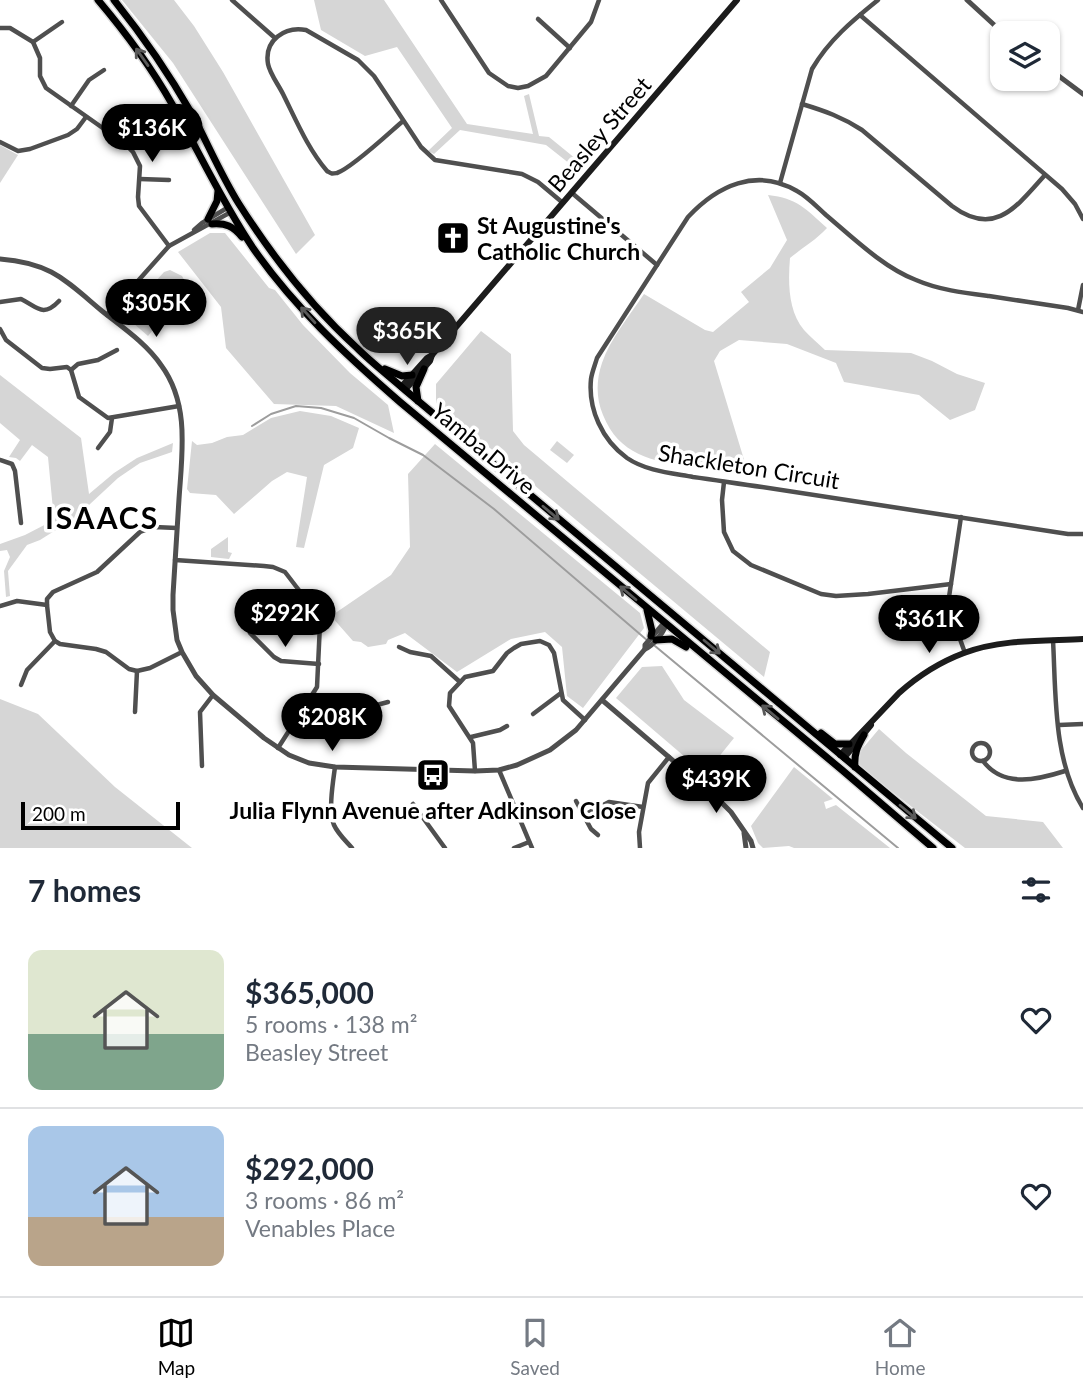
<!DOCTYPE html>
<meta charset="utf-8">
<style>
body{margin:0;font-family:Lato,sans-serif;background:#f2f2f3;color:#1f2937;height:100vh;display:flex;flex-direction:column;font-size:26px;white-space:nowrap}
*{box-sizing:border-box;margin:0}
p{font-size:23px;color:#747a83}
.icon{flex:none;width:38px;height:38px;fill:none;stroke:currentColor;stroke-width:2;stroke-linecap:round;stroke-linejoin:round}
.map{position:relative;height:848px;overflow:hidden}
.panel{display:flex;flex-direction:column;background:#fff;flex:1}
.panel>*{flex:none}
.fabs{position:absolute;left:990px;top:21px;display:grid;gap:14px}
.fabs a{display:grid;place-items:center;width:70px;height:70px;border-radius:14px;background:#fff;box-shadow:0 2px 5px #0004;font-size:35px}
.scale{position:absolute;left:21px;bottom:18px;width:159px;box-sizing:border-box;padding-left:7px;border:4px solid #000;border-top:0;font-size:19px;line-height:24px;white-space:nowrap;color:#000;-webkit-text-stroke:5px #fff;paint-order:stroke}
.price{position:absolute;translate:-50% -60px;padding:0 16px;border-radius:24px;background:#000;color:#fff;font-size:23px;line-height:46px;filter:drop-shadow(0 2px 4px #0008)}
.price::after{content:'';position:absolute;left:50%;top:42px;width:21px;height:16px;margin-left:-10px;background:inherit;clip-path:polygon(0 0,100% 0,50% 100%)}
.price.on{background:#222;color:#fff}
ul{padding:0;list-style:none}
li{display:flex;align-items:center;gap:21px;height:175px;padding:0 28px}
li+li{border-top:2px solid #e0e1e3}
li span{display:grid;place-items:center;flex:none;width:196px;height:140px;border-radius:14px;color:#555}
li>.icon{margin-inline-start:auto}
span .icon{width:84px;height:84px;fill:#fffc;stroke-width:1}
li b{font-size:30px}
h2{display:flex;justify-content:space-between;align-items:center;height:84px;padding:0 28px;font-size:30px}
.dock{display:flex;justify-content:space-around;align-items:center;height:98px;border-top:2px solid #e0e1e3;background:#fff;font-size:19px;color:#747a83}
.dock a{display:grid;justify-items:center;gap:4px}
.dock .on{color:#000}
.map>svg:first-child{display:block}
.green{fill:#d6d6d6}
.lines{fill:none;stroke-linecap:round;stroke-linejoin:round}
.stream{stroke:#9d9d9d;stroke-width:2}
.primary-casing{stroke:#dbdbdb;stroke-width:10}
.minor{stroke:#4f4f4f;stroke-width:4.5}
.tertiary{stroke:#4f4f4f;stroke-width:5}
.secondary{stroke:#1c1c1c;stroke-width:6}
.primary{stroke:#000;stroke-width:7}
.oneway{stroke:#595959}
.labels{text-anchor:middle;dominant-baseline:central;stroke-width:7;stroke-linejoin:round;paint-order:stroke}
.street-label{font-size:23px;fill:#000;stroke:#fff}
.poi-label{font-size:23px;font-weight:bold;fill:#000;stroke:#fff;text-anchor:start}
.district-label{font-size:30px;font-weight:bold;letter-spacing:2px;fill:#000;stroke:#fff}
</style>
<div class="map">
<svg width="1083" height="848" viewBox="0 0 1083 848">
<rect width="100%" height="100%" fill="#fff"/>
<g class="green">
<path d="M122,0H174L194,26L223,72L315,235L296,254L173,63Z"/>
<path d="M314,0H384L467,124L533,134L524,96L529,94L539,136L549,137L576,159L570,164L546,145L460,130L434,154L428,151L452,128L397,47L365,56L321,30Z"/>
<path d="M0,145L18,155L0,183Z"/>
<path d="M768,195C797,198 806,209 827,228C816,240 802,248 790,258C788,282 788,311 804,330C810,337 818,343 825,350L911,353L932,361L957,374L985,383L975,410L950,420L919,395L844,382L836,363L787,344L739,340L720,351L714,361L749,476C730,473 710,470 690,467C652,461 619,455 603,415C596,399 596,380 602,363C610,339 630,315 644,294L705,330L713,332L749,302L741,292L770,268L787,240Z"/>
<path d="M210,233H225L269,288L275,290L303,325L350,373L388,405L394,433L336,406L274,404L226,348L221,307L178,252Z"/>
<path d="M170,270L182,276L188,287L148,336L125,316L164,272Z"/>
<path d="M481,331L511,354L513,431L524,445L770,652L764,677L436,403V384Z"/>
<path d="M0,375L81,438L89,494L114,473L137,458L173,443L172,452L140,463L118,478L75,518L40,540L27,545L8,571L10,596L6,597L4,571L10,557L7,550L0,551V544L25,535L54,520L48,457L32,445L20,461L16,458L9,457L20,440L0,423Z"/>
<path d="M300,411L331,416L359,428L353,448L324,465L304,548L296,547L307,477L287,472L272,481L234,514L216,495L190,493L187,489L192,441L197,445L212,443L227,437L243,435L271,418Z"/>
<path d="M557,441L574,455L567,463L550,450Z"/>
<path d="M435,444L640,613L644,628L583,708L567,696L562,647L545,632L511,639L457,672L405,633L388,640L386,644L368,647L361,642L353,641L331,616L391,575L410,547L408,474Z"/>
<path d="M228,537V552L232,553L229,559L211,557V549Z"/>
<path d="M662,666L684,700L734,738L705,774L616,698L642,667Z"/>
<path d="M0,699L38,714L115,787L192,848H0Z"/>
<path d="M879,729L906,753L986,816L1043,822L1063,848H965L860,767L857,755Z"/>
<path d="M794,767L833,799L824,802L826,809L836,805L890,848H794L789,846L763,848L758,843L751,826Z"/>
</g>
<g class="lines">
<g class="stream">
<path d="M252,426L271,414L296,406L321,408L354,418L389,438L423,455L494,509L648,641"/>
<path d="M655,646L898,848"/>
</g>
<defs>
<g id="primary">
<path d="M98,0C126,33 151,67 172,104C199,152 222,202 253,248C294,307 346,355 400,402L842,770L933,848"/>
<path d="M114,0C143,36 169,74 192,114C208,144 221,175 239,204C272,256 311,306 357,348C372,363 389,376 405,390L952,848"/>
<path d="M208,219L217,201L218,191"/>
<path d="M212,224C226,223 233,226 242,237"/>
<path d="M385,369L402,376L412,375"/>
<path d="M418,401L416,387L424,369"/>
<path d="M647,610L652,631L651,636"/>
<path d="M656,640L672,639L686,647"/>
<path d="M821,733L835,744H849"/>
<path d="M855,767C854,754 857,747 864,735"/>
</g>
</defs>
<use href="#primary" class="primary-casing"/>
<g class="minor">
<path d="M232,0L275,38"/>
<path d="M441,0L489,73L508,86L518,88L528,86L546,76L591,22L599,0"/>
<path d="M860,15L1062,189L1075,204L1083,219"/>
<path d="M538,19L570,48"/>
<path d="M0,28H10L33,42L40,58V76L46,88L124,143L133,152L140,166L138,197L139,206L169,246"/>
<path d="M33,42L62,22"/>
<path d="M802,104C825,111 842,117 862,130L952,206C995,238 1017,206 1045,175"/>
<path d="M71,106L89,80L104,70"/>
<path d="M403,121C389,133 352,168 337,173C331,174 332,174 327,171C308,149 296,120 283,94C278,84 270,74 268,64C264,40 285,26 306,30L358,60L374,76L421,147L435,160L522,174L538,182L563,203"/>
<path d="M0,142L18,151L30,149L68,135L77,129L86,117"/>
<path d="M124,143L141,121"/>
<path d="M140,179L169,180"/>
<path d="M780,183L812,69C829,40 852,21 878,0"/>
<path d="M572,193L657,265"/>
<path d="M194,230L202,223L227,208"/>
<path d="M0,302L21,299C37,307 43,318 59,301"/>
<path d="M1078,310L1083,285"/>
<path d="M1083,312L1068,308C1042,304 1015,300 989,296C965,293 939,290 916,280C884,268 852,237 826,215C817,207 808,197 797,191C756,167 717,186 688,217L597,358C595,365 592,372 591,379C588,409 602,440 627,458C646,471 671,473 693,477C716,480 739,484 762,487C864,503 966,518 1068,534H1083"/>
<path d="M107,315L125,293L129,291L169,246L231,212"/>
<path d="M110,317L128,296L129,292"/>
<path d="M0,329L6,340L42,368L50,369L67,367L71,370L79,397L108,418L179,406"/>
<path d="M71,370L78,364L98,360L117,350"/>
<path d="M98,448L110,432L112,418"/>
<path d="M0,460L12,464L15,471L21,523"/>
<path d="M724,482L722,500L724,532L733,551L751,565L821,594L836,596L868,594L951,584"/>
<path d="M961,517L949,597L956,628L965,653"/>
<path d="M177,528L154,527L140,532L97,572L53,592L47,599V605L50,632L55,641L60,644L96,649L106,652L129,669L137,671L150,668L182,652"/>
<path d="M175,560L264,566L273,567L285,572L318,615L320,624L317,687L278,748"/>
<path d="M0,606L17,601L47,605"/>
<path d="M250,633L274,657L281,661L319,664"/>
<path d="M1053,640C1056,695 1053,760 1083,808"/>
<path d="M399,647L410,652L431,656L460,682"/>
<path d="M21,685L27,670L55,641"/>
<path d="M314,694L332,704L373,706L388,702"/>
<path d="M135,712L137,671"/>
<path d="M533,714L561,693"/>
<path d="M1059,725L1083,724"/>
<path d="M471,737L500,730L507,726"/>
<circle cx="981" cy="752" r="9"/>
<path d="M983,761C1003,788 1037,780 1065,771"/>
<path d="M202,766L200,712L213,695"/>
<path d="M335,767C333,782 328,811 334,825C338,834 346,841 352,848"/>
<path d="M499,770L532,848"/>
<path d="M475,771L473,743L449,706L450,693L465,677L493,671L507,653L514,648L521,644L540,641L549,645L554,653L563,700L585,720"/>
<path d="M576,801L591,829L598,835"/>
<path d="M413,804L445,848"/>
<path d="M584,815L609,802L643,807"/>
<path d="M514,848L529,842"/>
<path d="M640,848L639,832L648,783L669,757"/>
</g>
<g class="tertiary">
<path d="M967,0L1003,33"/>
<path d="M1048,68L1083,94"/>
<path d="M0,259C51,263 65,280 102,311C122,327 146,343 161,365C190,404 182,453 179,499C177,531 175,563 173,595V610L177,640L182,652L196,676L213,695L264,738L289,755L309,763L335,767L475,771L499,770L517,765L550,750L576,730L645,649C653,646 663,633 666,625"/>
<path d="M645,649V645L664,623"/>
<path d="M602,700L718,799L731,812L751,841L753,848"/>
<path d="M744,833L746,848"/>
</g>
<g class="secondary">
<path d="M401,387L427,358L432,355L737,0"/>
<path d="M405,390L430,361L432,355"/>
<path d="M840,755L899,693C918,676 940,662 964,653C1001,639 1044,641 1083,639"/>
<path d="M844,758L871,725"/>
</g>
<use href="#primary" class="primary"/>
</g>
<defs><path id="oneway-shaft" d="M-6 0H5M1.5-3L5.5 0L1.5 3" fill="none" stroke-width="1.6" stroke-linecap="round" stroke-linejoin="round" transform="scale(1.75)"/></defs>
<g class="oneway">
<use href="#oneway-shaft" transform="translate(142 57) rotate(-125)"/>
<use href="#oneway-shaft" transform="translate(308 315) rotate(-132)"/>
<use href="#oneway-shaft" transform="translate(551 513) rotate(40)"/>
<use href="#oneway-shaft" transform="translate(628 593) rotate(-140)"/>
<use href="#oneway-shaft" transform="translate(712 647) rotate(40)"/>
<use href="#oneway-shaft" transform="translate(770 712) rotate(-140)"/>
<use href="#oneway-shaft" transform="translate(908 812) rotate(40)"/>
</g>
<defs>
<symbol id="church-square" viewBox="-11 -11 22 22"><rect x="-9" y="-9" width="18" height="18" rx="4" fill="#000" stroke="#fff"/><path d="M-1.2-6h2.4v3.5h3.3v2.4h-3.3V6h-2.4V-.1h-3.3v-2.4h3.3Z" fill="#fff"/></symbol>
<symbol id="bus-square" viewBox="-11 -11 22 22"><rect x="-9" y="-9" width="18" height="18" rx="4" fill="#000" stroke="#fff"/><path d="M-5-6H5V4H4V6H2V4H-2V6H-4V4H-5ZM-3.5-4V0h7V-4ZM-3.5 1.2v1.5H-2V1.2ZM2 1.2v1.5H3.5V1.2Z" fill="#fff"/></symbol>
</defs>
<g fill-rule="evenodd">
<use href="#church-square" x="434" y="219" width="38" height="38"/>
<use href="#bus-square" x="414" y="756" width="38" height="38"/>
</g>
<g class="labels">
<g class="street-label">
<text transform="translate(599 134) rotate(-49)">Beasley Street</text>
<text transform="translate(484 448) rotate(40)">Yamba Drive</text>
<text transform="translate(749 466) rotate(9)">Shackleton Circuit</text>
</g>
<g class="poi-label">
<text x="477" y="225">St Augustine's<tspan x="477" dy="26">Catholic Church</tspan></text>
<text x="433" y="810" text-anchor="middle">Julia Flynn Avenue after Adkinson Close</text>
</g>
<g class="district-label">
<text x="102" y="517">ISAACS</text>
</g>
</g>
</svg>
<div class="fabs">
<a><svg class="icon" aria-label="layers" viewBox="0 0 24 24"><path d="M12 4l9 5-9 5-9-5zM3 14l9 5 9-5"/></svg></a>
</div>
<div class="scale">200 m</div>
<b class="price" style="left:152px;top:164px">$136K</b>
<b class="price" style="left:156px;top:339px">$305K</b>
<b class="price on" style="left:407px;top:367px">$365K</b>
<b class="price" style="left:285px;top:649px">$292K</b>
<b class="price" style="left:929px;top:655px">$361K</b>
<b class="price" style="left:332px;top:753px">$208K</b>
<b class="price" style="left:716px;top:815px">$439K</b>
</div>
<section class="panel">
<h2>7 homes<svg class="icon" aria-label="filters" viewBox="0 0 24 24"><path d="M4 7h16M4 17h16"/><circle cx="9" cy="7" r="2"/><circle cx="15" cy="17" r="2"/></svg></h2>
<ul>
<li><span style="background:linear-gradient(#dfe7d0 60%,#7fa58c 0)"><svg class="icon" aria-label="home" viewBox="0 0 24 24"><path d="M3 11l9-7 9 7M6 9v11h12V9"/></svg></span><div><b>$365,000</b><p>5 rooms · 138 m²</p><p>Beasley Street</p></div><svg class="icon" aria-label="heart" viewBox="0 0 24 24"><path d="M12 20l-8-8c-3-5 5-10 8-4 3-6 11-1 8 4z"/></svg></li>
<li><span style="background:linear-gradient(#a9c7e8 65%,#b9a48a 0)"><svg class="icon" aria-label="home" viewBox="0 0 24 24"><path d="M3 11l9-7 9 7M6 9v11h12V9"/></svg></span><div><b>$292,000</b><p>3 rooms · 86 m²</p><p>Venables Place</p></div><svg class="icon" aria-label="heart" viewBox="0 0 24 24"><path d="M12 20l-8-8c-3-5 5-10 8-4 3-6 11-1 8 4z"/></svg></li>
</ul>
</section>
<nav class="dock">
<a class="on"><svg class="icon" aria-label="map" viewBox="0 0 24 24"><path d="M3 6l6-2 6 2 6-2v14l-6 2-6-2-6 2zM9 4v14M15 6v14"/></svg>Map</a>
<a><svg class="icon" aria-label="saved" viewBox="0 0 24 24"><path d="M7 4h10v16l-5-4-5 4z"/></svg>Saved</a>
<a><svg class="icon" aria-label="home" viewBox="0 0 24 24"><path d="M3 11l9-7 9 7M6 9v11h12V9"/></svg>Home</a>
</nav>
